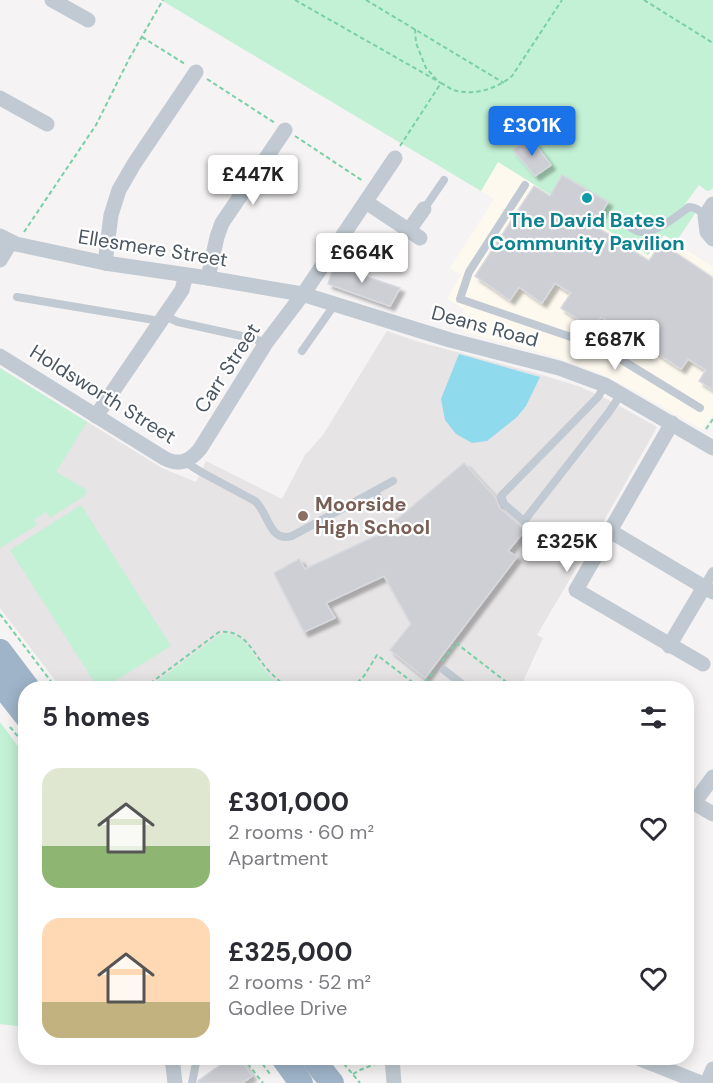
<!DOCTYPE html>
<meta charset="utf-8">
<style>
body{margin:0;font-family:"DM Sans",sans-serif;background:#f2f2f3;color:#2b2b33;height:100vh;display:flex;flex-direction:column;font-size:22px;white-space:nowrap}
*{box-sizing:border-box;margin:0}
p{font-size:20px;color:#7c7c81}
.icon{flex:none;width:33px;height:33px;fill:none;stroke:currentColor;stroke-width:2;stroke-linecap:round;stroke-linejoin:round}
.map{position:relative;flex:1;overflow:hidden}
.panel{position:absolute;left:18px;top:681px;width:676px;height:384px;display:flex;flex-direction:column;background:#fff;border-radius:24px;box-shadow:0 3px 15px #0003}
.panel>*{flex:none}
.price{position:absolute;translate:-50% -51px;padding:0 14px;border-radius:6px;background:#fff;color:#222;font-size:20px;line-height:39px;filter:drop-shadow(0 2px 3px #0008)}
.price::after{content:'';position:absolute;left:50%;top:36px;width:18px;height:14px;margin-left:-9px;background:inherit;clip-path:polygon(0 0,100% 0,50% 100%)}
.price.selected{background:#1a73e8;color:#fff}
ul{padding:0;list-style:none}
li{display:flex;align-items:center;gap:18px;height:150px;padding:0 24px}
li span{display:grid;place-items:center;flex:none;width:168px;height:120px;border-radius:18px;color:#555}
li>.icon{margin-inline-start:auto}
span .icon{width:72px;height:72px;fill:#fffc;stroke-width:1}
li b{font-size:26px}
h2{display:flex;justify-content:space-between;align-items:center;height:72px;padding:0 24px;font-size:26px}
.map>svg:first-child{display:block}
.commercial{fill:#fdf9ef}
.education{fill:#e6e4e5}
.green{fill:#c3f1d5}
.water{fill:#90daee}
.building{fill:#cdcfd5;stroke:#d7d9de;stroke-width:1.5;filter:url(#shadow)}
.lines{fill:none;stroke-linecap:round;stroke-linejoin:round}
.path{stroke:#7ad0a6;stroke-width:2;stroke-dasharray:4.5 3;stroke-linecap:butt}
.service{stroke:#c1cad2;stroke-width:8}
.pedestrian{stroke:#c1cad2;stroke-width:10}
.minor{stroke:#c1cad2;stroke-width:15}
.trunk{stroke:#9fb4c9;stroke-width:24}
.culture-dot{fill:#0f9aa8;stroke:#fff;stroke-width:2}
.education-dot{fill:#8d6e63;stroke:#fff;stroke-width:2}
.labels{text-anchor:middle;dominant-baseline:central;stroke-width:4.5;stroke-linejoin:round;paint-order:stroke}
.culture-label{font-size:20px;font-weight:bold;fill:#0d838f;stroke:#fff}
.street-label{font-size:20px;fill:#4a5661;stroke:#fff}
.education-label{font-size:20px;font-weight:bold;fill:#785e54;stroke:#fff;text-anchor:start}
</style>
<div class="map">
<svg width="713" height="1083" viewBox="0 0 713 1083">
<defs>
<filter id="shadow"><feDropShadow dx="4.5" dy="4.5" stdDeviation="1.5" flood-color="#0004"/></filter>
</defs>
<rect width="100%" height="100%" fill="#f5f3f3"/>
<path class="commercial" d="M498,162L648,255L664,235L713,267V415L703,430L633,390L597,372L546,354L464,332L460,321L464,309L447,299L461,275L450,268L494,199L481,191Z"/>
<path class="education" d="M387,331L419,342L535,373L578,386L605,398L657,427L597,533L537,635L543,638L520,688H61L0,608V368L162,468L196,482L206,461L282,499L306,453H307L323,435Z"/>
<g class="green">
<path d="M161,0H713V188L711,190L707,191L699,185L685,204L696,212L676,242L664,235L648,255L498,162L481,191Z"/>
<path d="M0,368L87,422L56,472L87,490L84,496L50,518L46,512L34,520L37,525L0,548Z"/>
<path d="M81,505L171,646L104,688H98L10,550Z"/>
<path d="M225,633C245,637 249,648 260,664C266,673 274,681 283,688H148L219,635Z"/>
<path d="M0,722L25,756V1027L0,1024Z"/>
</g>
<path class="water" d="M459,354L540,377L526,406L516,418L487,441L472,443L456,434L445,420L441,399Z"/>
<g class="building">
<path d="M530,137L551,165L535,176L513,150Z"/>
<path d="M562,175L608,202L594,225L649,261L661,243L713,278V390L699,381L706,370L688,359L681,369L646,346L653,336L636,324L629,335L601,317L593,329L561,308L571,293L555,283L542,303L519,287L510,300L475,276L534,186L550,196Z"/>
<path d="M341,256L350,258L346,270L400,288L390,306L328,284L334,266Z"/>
<path d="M464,463L495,497L500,508L525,530L508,551L517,557L425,678L390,650L411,624L384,576L326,603L335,618L304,632L274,573L299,559L305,569L378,535Z"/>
<path d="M230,1058L234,1064L240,1059L252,1076L242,1083H198V1081Z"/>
</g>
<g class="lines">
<g class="path">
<path d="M295,0L441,83"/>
<path d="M366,0L504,83"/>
<path d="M644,0L713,43"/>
<path d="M415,29L416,43L426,68L437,80"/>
<path d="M142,37L185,64"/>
<path d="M207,79L275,123"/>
<path d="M295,136L363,181"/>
<path d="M400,146L441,83C445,85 449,88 453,90C473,96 497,89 512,76L562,0"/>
<path d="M24,232L96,125L129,59L163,0"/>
<path d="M706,429L713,419"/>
<path d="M0,614L56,688"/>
<path d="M442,661L456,643L514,688"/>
<path d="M144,688L219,632C243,629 251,649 263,664C270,673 279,681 288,688"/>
<path d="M352,688L364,676L377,655L420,688"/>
<path d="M420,688L435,670"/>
<path d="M10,727L26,746"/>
<path d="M243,1058L263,1083"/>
<path d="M258,1058L270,1074"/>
<path d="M339,1058L360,1083"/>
<path d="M353,1074L360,1070L380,1062"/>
</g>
<g class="service">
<path d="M525,185L469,272L460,299L574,338L612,354L700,408"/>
<path d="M424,209L444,180"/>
<path d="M623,223C629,226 634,231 641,232C656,233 677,216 689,207C696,207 700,211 705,216"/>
<path d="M17,297L160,321"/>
<path d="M165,316L178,322L255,339L266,343"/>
<path d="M302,351L335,304"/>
<path d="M605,385L598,397L501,496L504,504L524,521L609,412L621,394"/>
<path d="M185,462L201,472L255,501C269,513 269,543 292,536L393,481"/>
<path d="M375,491L384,508"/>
<path d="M444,670L467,688"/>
<path d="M192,1083L197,1058"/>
</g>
<path class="pedestrian" d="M704,587L713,572"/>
<g class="minor">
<path d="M52,0L88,20"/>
<path d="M0,98L47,124"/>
<path d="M366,202L420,238"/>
<path d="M713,204L705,216L707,232L713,239"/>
<path d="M409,230L424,209"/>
<path d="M0,236L16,244L105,263L208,278L302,294L450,340L559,368L605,385L713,448"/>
<path d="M0,260L11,242"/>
<path d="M105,263L111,215L119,190L134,164L196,72"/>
<path d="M208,278L217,237L222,223L285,130"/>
<path d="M0,356L164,458C179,466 189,462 200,449L266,343L306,290L395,158"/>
<path d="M96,416L182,290L186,275"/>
<path d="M672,423L576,590L703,664"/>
<path d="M610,531L704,587"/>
<path d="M669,646L704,587L713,592"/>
<path d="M687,799L713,814"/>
<path d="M694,803L713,777"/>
<path d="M172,1058L175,1083"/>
<path d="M392,1058L394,1083"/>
<path d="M638,1058L701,1083"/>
<path d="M707,1083L713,1069"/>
</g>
<g class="trunk">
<path d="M0,651L28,688"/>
<path d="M0,683L26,716"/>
<path d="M283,1058L301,1083"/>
<path d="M312,1058L332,1083"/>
</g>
</g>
<circle class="culture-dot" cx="587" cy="198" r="6"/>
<circle class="education-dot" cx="303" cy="516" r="6"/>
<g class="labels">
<g class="culture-label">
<text x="587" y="220">The David Bates<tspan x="587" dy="23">Community Pavilion</tspan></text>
</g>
<g class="street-label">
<text transform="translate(153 248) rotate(9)">Ellesmere Street</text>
<text transform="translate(485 326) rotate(15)">Deans Road</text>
<text transform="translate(227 368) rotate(-57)">Carr Street</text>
<text transform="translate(103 394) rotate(32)">Holdsworth Street</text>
</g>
<g class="education-label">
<text x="315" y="504">Moorside<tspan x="315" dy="23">High School</tspan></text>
</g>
</g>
</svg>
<b class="price selected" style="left:532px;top:157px">£301K</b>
<b class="price" style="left:253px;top:206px">£447K</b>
<b class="price" style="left:362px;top:284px">£664K</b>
<b class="price" style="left:615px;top:371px">£687K</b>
<b class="price" style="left:567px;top:573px">£325K</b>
<section class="panel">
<h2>5 homes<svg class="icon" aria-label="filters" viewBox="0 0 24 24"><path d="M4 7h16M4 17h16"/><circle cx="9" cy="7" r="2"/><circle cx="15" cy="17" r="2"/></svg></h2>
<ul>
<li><span style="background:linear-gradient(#dfe7d0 65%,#8fb573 0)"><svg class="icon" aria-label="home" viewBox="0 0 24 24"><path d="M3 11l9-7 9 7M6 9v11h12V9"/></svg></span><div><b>£301,000</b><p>2 rooms · 60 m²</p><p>Apartment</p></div><svg class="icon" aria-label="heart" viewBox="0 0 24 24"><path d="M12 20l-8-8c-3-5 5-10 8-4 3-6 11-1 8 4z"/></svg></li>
<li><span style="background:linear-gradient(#ffd9b3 70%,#c2b280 0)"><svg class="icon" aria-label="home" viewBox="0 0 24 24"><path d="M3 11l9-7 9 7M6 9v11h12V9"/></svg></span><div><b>£325,000</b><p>2 rooms · 52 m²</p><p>Godlee Drive</p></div><svg class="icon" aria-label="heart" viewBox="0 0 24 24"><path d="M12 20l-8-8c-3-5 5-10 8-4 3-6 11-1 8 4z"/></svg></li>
</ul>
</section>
</div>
